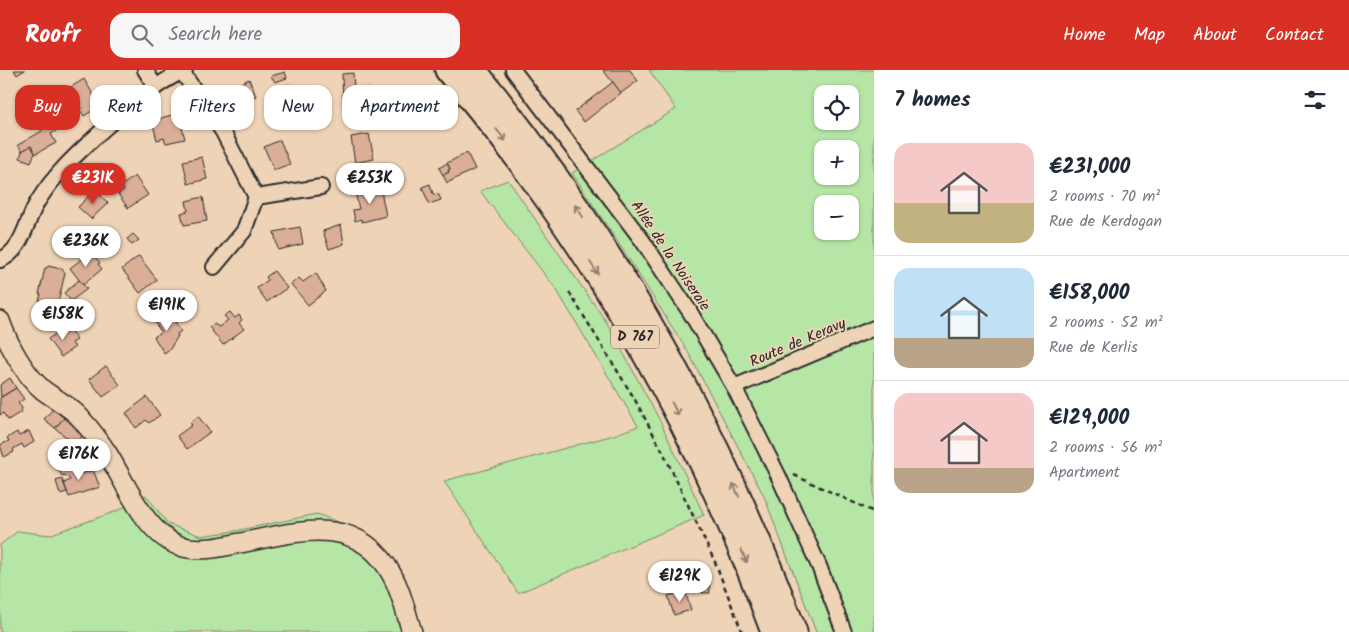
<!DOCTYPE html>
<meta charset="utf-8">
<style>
body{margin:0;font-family:Kalam,sans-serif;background:#f6f6f7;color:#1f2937;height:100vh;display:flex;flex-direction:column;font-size:19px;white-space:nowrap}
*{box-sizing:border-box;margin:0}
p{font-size:16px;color:#747a83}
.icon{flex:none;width:28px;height:28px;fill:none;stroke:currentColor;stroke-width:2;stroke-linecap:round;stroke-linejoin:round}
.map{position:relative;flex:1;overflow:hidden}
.panel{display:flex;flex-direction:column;background:#fff;width:475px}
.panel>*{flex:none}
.banner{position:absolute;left:15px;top:15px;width:475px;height:45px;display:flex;gap:10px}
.fabs{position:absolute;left:814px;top:15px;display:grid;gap:10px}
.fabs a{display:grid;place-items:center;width:45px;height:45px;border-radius:10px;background:#fff;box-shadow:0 1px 4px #0004;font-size:25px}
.price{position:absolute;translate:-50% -42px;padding:0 11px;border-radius:18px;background:#fff;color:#222;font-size:16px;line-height:32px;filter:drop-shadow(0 1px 2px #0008)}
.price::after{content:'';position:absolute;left:50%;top:30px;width:15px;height:11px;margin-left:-8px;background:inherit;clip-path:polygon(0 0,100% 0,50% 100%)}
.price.on{background:#d93025;color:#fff}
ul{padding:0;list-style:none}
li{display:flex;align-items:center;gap:15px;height:125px;padding:0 20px}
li+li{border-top:1px solid #e0e1e3}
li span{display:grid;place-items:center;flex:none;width:140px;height:100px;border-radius:15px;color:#555}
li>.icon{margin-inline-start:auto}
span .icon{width:60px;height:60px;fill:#fffc;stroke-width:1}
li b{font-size:21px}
h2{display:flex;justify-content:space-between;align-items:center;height:60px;padding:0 20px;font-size:21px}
.pill{padding:0 18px;border-radius:15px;background:#fff;box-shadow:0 1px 4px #0004;font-size:18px;line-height:45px}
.pill.on{background:#d93025;color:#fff}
header{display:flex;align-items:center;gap:30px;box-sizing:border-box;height:70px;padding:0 25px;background:#d93025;color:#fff}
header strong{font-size:24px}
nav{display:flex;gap:28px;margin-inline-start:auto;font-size:18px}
.search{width:350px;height:45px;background:#f6f6f7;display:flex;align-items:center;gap:12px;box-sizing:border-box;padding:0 18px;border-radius:15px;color:#747a83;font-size:19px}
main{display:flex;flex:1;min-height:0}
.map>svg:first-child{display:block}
.green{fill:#b6e6a5;stroke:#708868;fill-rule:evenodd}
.building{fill:#dbae98;stroke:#2b2b2b}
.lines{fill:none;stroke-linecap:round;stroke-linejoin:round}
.street-casing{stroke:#2b2b2b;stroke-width:18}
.secondary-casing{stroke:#2b2b2b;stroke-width:22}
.highway-casing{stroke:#2b2b2b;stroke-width:29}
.path{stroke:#2b2b2b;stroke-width:2.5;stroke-dasharray:5 4;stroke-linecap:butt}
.street{stroke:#efd3b6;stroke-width:14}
.secondary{stroke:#efd3b6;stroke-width:19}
.highway{stroke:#efd3b6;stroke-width:25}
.oneway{stroke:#8d7f70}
.labels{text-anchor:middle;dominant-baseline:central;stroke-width:4;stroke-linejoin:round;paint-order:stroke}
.shield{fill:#efd3b6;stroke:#665d55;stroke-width:1}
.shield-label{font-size:14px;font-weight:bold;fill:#2b2b2b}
.street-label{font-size:15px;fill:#2b2b2b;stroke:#efd3b6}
</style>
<header>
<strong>Roofr</strong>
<div class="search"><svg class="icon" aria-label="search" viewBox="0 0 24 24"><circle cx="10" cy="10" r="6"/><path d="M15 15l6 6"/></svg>Search here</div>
<nav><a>Home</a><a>Map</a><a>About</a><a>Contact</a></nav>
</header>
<main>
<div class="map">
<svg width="874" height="562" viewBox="0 0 874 562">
<rect width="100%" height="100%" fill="#efd3b6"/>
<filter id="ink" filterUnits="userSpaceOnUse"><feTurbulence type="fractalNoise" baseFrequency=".02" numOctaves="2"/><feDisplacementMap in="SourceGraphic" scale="10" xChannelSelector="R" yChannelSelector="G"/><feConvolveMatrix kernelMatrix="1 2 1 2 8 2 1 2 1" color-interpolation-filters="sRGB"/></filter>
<g filter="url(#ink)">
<g class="green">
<path d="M649,0H874V562H816L764,426L688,282L625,183L572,103L676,39ZM822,24H850V51H822ZM822,79H850V106H822ZM822,134H850V161H822Z"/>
<path d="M508,110L607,253L659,349L704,445L518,523L444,411L614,365L638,356L556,219L480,121Z"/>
<path d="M146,425L168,454L201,466L235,461L317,444L367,463L393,491L419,562H0V475L18,461L49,465L117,441Z"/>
</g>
<g class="building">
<path d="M14,0H25L17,5Z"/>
<path d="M603,0H630L638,11L621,23Z"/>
<path d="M285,2L287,8L275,12L271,6Z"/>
<path d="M353,3L354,19L367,18V34L343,35L342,4Z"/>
<path d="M84,9L100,36L84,46L79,39L83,37L71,17Z"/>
<path d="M249,9L256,26L234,36L227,20Z"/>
<path d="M613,12L621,23L584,52L575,41Z"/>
<path d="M285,15H290L289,24L292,27L288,30L285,25Z"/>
<path d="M290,15L304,16V25L313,37L292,52L280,34L292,27L289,24Z"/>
<path d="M394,39L395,44L387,46L386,41Z"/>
<path d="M178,43L185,69L166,73L164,68L157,70L152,51Z"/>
<path d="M394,44L396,55L388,57L386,46Z"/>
<path d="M50,45L59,59L51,64L56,73L35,84L31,76L22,81L18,75L42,61L37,54Z"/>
<path d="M369,64L374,89L355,93L351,67Z"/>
<path d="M280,70L290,94L274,100L264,77Z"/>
<path d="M31,76L35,83L31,92L20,88L22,81Z"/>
<path d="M467,83L475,99L447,113L443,105L449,102L448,100L450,99L447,93Z"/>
<path d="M202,87L207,109L188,114L183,91Z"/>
<path d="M447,93L450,99L448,100L449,102L443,105L439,98Z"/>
<path d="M135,106L148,125L128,138L118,124L124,120L121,116Z"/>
<path d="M430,114L433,124L439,125L441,130L429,134L422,117Z"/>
<path d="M380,116L386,146L362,152L361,149L355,151L353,140L359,139L355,122Z"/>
<path d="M95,120L108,133L91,149L78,137Z"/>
<path d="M203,127L207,151L184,155L181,143L188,141L186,131Z"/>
<path d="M341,155L344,174L329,179L323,161Z"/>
<path d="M300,157L303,174L278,180L274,162Z"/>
<path d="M133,164L139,170L132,175L127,169Z"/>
<path d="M91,182L100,193L98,194L102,199L83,215L70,198Z"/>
<path d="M139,186L157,210L140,223L122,199Z"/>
<path d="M48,196L62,199L65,203L58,233L54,235L39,231L41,224H39L45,198H47Z"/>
<path d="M274,201L287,218L267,232L257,218L268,210L266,207Z"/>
<path d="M316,203L326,221L308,235L291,214L299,208L303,212Z"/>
<path d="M79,210L87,219L71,231L64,223Z"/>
<path d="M168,241L181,261L177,264L178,266L170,279L164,283L154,267L161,262L154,251Z"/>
<path d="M230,242L235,248L239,245L242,250L239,253L244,259L223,275L209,257L214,254L219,257L228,250L224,246Z"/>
<path d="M67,256L77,270L72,273L75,277L61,287L48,269Z"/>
<path d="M106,296L120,315L103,327L89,309Z"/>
<path d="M10,308L16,318L1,327L0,315Z"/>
<path d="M16,318L24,329L18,333L22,338L21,342L8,350L3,343L0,345V328Z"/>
<path d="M147,327L160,345L149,353L146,350L136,358L126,343Z"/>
<path d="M53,339L64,348L55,358L44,349Z"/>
<path d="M198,346L210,362L187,379L177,366L192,355L190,353Z"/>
<path d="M64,348L84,364L75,374L55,358Z"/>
<path d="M29,361L34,372L24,378L22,374L13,379L14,382L4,387L0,375L9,371L7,368L17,362L19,366Z"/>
<path d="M78,395L81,404L93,400L100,417L69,427L64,413L70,410L69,408L64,405L62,406L59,400Z"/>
<path d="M62,409L67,422L60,424L56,411Z"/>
<path d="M709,509L710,523H702L701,510Z"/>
<path d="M685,521L691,540L674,545L668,526Z"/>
</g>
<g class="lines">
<defs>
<g id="street">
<path d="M145,0L156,17"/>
<path d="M513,0L642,170L690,242L734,317L778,405L819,496L844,562"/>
<path d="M182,2L223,62L256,127L244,161L214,197"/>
<path d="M256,127L321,117"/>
<path d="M0,190C23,181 26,150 38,131C56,102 80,81 105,58C130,36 155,14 185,0"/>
<path d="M734,317L874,258"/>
</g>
<path id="secondary" d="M0,251C8,274 24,304 43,320C56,330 72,337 82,350C91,360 100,372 107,383C126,413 145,464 180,476C199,482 222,477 240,473C297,462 358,442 392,505C402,523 406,543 412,562"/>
<g id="highway">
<path d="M448,0C589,166 699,358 774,562"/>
<path d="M473,0C613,169 717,357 794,562"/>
</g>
</defs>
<use href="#street" class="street-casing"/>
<use href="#secondary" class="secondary-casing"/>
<use href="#highway" class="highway-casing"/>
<g class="path">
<path d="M569,222L634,328L663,382L715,492L742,562"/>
<path d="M794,405L874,442"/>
</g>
<use href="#street" class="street"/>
<use href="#secondary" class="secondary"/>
<use href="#highway" class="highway"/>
</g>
<defs><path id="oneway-shaft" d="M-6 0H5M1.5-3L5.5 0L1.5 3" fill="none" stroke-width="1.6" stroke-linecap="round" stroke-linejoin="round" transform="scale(1.25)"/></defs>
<g class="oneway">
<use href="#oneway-shaft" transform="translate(501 65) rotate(52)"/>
<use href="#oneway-shaft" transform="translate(579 141) rotate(-124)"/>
<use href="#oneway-shaft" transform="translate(594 198) rotate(57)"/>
<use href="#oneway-shaft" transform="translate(675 339) rotate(63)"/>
<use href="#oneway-shaft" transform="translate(736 420) rotate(-115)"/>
<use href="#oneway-shaft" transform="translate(744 486) rotate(67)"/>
</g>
</g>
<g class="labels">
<rect class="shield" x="611" y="255.5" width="48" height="23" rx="4"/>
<g class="shield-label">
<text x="635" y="267">D 767</text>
</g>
<g class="street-label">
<text transform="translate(670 186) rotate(56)">Allée de la Noiseraie</text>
<text transform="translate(798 273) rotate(-23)">Route de Keravy</text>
</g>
</g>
</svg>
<div class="fabs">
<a><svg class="icon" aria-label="locate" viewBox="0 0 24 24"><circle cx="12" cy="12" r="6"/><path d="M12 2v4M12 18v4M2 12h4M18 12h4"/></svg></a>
<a>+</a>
<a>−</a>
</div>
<b class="price on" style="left:93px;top:135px">€231K</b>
<b class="price" style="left:370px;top:135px">€253K</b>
<b class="price" style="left:86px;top:198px">€236K</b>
<b class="price" style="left:167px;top:262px">€191K</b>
<b class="price" style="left:63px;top:271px">€158K</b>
<b class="price" style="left:79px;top:411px">€176K</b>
<b class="price" style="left:680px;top:533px">€129K</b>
<div class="banner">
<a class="pill on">Buy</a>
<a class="pill">Rent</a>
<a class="pill">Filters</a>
<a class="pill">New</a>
<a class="pill">Apartment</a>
</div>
</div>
<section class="panel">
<h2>7 homes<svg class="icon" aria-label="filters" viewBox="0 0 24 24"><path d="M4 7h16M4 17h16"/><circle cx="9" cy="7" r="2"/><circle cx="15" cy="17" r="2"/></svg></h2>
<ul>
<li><span style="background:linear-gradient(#f6c9c9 60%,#c2b280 0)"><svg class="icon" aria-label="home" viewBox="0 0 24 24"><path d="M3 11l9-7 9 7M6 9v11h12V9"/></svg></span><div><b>€231,000</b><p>2 rooms · 70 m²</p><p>Rue de Kerdogan</p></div></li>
<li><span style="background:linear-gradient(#bfe0f5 70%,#b9a48a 0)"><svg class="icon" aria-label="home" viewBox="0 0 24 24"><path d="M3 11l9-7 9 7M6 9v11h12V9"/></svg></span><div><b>€158,000</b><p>2 rooms · 52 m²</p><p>Rue de Kerlis</p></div></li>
<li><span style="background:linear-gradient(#f6c9c9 75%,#b9a48a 0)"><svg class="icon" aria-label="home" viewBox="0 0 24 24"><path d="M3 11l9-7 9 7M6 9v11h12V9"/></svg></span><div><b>€129,000</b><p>2 rooms · 56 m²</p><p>Apartment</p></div></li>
</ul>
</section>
</main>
